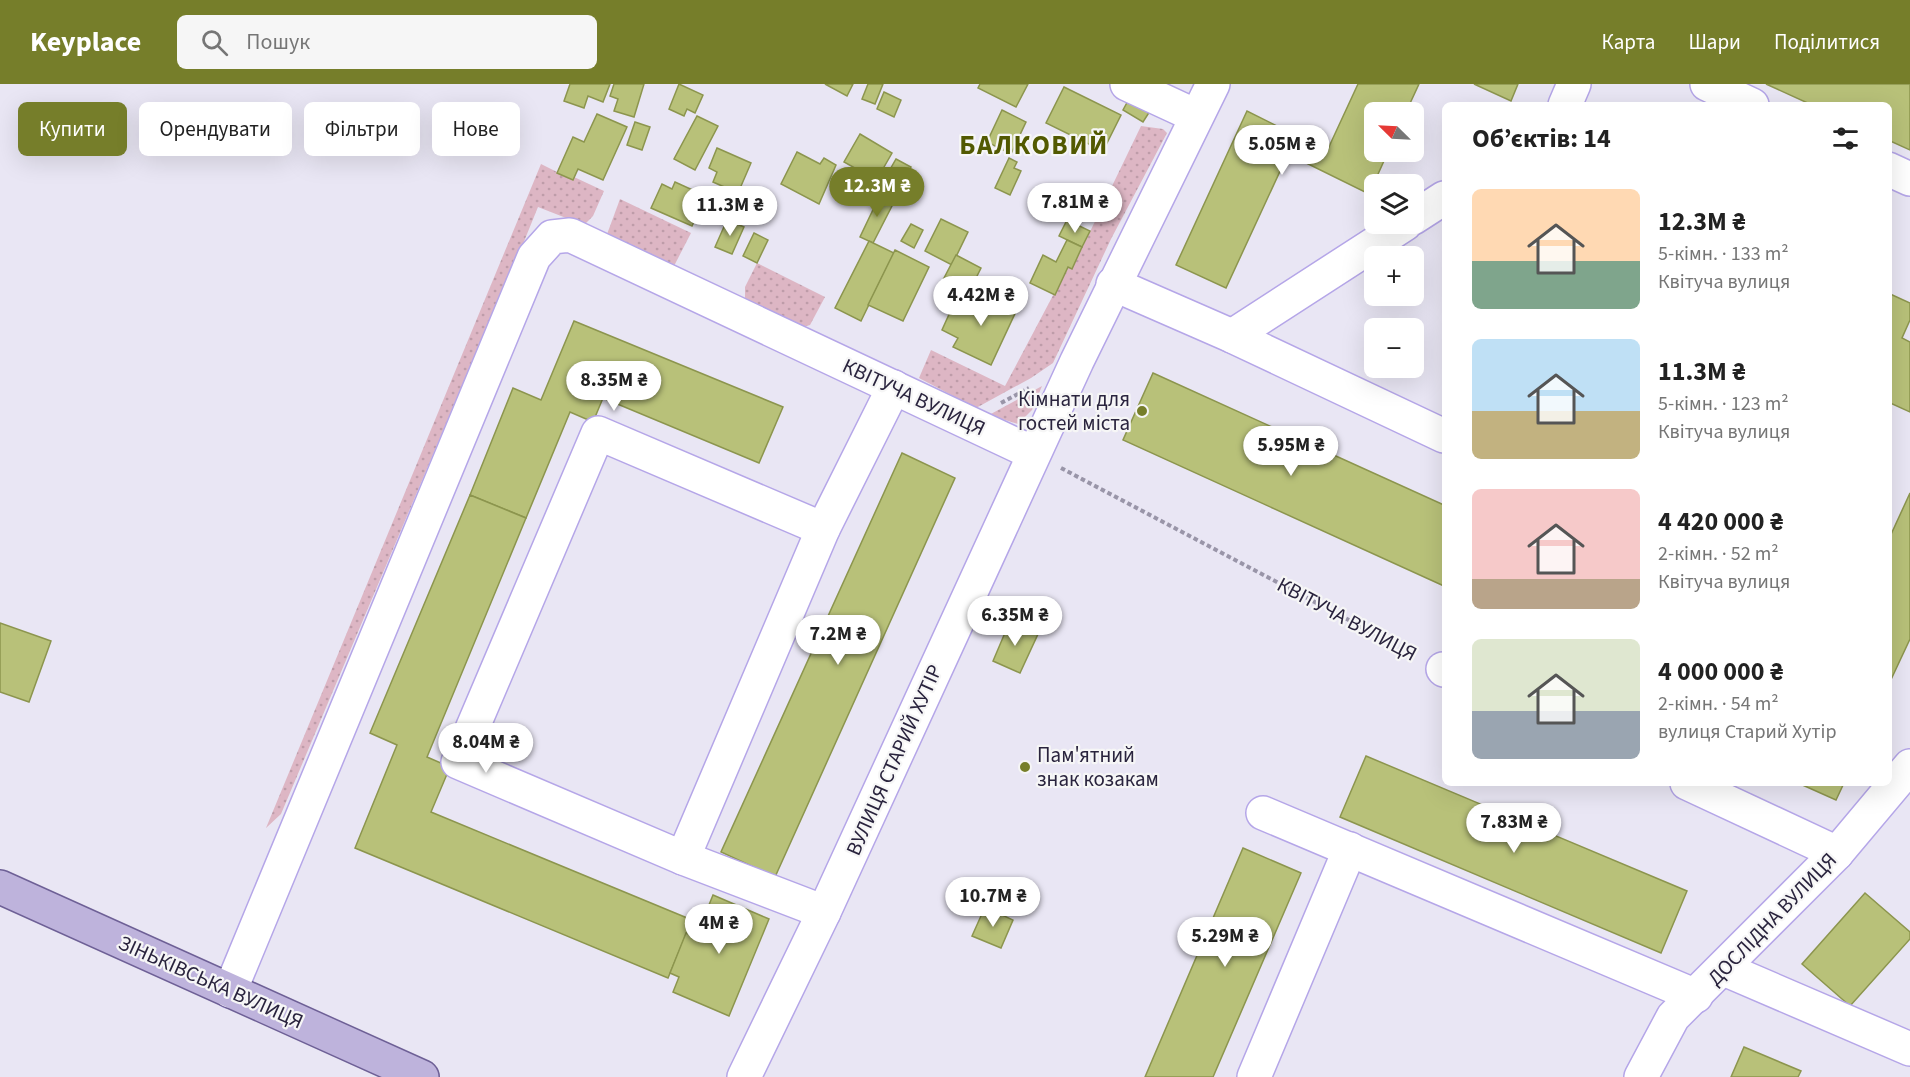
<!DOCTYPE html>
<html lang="uk">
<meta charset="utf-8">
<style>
body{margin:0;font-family:"Source Sans 3",sans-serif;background:#f6f6f6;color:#222;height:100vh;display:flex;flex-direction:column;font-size:22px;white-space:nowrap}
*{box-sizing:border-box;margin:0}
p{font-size:20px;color:#767676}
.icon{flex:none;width:33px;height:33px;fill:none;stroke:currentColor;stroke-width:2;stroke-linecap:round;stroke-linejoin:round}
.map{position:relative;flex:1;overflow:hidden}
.side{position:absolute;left:1442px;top:18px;width:450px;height:684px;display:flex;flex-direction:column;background:#fff;border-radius:9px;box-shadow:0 6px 24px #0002}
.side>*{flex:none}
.banner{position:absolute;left:18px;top:18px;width:570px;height:54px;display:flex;gap:12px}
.needle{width:39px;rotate:294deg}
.fabs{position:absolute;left:1364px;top:18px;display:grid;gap:12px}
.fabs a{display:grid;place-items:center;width:60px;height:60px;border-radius:9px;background:#fff;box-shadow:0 6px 24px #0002;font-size:30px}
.price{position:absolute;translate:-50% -51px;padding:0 14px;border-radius:21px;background:#fff;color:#222;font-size:20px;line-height:39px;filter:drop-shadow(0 2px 3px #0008)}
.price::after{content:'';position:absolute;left:50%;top:36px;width:18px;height:14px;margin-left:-9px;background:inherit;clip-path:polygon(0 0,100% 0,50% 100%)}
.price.selected{background:#767e2a;color:#fff}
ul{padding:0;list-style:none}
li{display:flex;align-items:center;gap:18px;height:150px;padding:0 30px}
li span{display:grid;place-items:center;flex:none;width:168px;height:120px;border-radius:9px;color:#555}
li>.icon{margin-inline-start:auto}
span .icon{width:72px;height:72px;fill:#fffc;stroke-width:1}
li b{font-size:26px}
h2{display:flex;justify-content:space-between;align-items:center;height:72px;padding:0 30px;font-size:26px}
.chip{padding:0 21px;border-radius:9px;background:#fff;box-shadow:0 6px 24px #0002;font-size:21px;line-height:54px}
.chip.selected{background:#767e2a;color:#fff}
header{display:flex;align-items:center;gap:36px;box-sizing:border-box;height:84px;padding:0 30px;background:#767e2a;color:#fff}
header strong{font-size:28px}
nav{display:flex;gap:33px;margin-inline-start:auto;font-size:21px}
.search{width:420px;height:54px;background:#f6f6f6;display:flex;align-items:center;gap:15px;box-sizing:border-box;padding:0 21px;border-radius:9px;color:#767676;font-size:22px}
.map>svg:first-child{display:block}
.grass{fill:url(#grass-dots)}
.building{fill:#b8c179;stroke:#8c954e;stroke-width:1.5}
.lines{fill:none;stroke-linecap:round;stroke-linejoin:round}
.minor-casing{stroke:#b5a6e8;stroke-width:36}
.major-casing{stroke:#6e6096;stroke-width:36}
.path{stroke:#9995a8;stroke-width:4;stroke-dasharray:4.5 3;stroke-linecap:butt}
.minor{stroke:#fff;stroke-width:33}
.major{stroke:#beb3dc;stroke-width:33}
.poi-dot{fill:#767e2a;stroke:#f6f6f6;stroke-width:2}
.labels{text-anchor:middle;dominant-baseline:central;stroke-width:4.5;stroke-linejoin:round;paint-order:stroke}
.street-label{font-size:21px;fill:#2a243e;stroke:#f6f6f6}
.poi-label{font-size:21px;fill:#2a243e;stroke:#f6f6f6;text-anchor:end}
.district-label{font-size:27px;font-weight:bold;letter-spacing:1.5px;fill:#525901;stroke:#f6f6f6}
</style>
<header>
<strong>Keyplace</strong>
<div class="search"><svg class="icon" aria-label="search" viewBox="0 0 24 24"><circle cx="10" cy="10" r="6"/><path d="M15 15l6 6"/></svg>Пошук</div>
<nav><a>Карта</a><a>Шари</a><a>Поділитися</a></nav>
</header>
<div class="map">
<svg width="1910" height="993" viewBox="0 0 1910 993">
<defs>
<pattern id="grass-dots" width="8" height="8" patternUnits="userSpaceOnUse" patternTransform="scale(1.5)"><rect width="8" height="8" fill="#ddb6c4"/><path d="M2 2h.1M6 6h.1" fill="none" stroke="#be9ca9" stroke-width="1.8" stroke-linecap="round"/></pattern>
</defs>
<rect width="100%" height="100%" fill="#e9e6f4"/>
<g class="grass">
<path d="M1141,42L1163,45L1167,49L1111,155L1053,279L1031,294L976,324L919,294L931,266L1005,302L1068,183L1072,185Z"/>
<path d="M541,80L573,96L574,93L604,107L593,132L584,141L538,123L488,246L470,283L281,730L266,744Z"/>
<path d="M620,115L691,149L674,182L606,153Z"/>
<path d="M757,179L825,213L810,241L800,244L745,218V203Z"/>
<path d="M1042,302L1032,326L1018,340L989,331Z"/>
</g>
<g class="building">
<path d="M570,0H610L603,18L588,12L584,24L564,17Z"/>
<path d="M614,0H644L634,33L614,27L618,15L610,12Z"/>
<path d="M679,0L703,11L695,29L687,25L684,32L669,25Z"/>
<path d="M825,0H853L847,12Z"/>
<path d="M868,0H883L875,20L862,15Z"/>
<path d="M980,0H1028L1016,23L978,4Z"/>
<path d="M1358,0H1419L1406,28H1374V68H1388L1369,110L1288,70L1226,204L1176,181L1247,27L1327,67Z"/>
<path d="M1474,0H1518L1511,17Z"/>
<path d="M1766,0H1910V66L1888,56V21H1812Z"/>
<path d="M1064,3L1121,31L1103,67L1046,39Z"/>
<path d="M884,8L901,16L894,33L877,25Z"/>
<path d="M1129,15L1150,27L1143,38L1123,26Z"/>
<path d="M1002,26L1026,38L1011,70L987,58Z"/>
<path d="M597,30L627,43L603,96L578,85L573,96L557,89L573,53L584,58Z"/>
<path d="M697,32L718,42L695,86L674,75Z"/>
<path d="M635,38L650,43L642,66L627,61Z"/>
<path d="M860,50L892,69L880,90L872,85L869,92L844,78Z"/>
<path d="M717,64L751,79L738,109L713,98L717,88L709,84Z"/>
<path d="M797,68L820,80L824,74L836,81L819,120L781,100Z"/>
<path d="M1009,74L1017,78L1014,84L1021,87L1010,111L995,104Z"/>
<path d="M896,75L911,83L899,104L884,96Z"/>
<path d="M675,98L706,112L692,142L651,124L662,100L672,105Z"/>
<path d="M881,109L895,116L873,159L860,153Z"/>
<path d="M941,135L968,148L952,181L925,167Z"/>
<path d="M727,136L744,143L732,170L715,163Z"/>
<path d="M1067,136L1090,147L1082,163L1059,152Z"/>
<path d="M911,140L923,146L914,164L901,157Z"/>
<path d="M754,149L768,156L757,179L743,172Z"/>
<path d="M1067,156L1082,163L1072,185L1068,183L1055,211L1030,199L1043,171L1056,178Z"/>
<path d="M869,157L894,169L861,237L835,224Z"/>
<path d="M895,166L929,183L903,237L868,221Z"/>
<path d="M956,171L981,184L968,210L943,196Z"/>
<path d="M992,208L1019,221L991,281L953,263L958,254L942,246L956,215L983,228Z"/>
<path d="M1888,209L1910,219V236L1902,254L1910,258V328L1888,318Z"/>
<path d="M574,237L783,323L759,379L603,314L593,338L570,328L526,434L470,411L513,304L541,316Z"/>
<path d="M1153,289L1444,421V502L1123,356Z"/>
<path d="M902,369L955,394L775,793L721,768Z"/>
<path d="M1910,409V555L1888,602V457Z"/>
<path d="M470,411L526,434L427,673L450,683L431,728L692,836L668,894L355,764L397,661L370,649Z"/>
<path d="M1010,537L1038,550L1020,589L993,577Z"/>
<path d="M0,539L51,557L29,618L0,608Z"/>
<path d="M1366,672L1687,807L1661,869L1340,733Z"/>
<path d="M1798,699H1844L1836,716Z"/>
<path d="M1243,764L1301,789L1213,993H1145Z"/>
<path d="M1865,809L1910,848V855L1850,922L1802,880Z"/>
<path d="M713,811L769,835L729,932L673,908L679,893L670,889L686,849L696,853Z"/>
<path d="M985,823L1013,836L1001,864L972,852Z"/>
<path d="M1744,963L1801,987L1798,993H1731Z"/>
</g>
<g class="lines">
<defs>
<g id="minor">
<path d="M1127,0L1196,32"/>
<path d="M1707,0L1752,21"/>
<path d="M1565,21L1574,0"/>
<path d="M1888,85L1910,95"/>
<path d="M1413,134L1444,114"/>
<path d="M1113,200L1232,252L1444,352"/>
<path d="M1232,252L1405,140"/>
<path d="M823,445L598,349L458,678L683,774L824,828"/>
<path d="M1443,585L1444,586"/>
<path d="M1687,699L1837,769"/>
<path d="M1263,729L1696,912"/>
<path d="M683,774L823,445L894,303"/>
<path d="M1724,885L1910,965"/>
<path d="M230,907L534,173L552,153L570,151L1033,369"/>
<path d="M744,993L824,828L1077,277L1213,0"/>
<path d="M1254,993L1350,765"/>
<path d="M1641,993L1673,933L1837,769L1910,682"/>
</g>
<path id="major" d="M0,803L422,993"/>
</defs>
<use href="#minor" class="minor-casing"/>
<use href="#major" class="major-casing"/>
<g class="path">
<path d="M1001,319L1029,304"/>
<path d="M1061,384L1415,571"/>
</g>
<use href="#minor" class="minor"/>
<use href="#major" class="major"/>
</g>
<g class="poi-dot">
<circle cx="1142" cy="327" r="6"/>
<circle cx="1025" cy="683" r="6"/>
</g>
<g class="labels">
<g class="street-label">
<text transform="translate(914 313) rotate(25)">КВІТУЧА ВУЛИЦЯ</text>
<text transform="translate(1347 535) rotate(28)">КВІТУЧА ВУЛИЦЯ</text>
<text transform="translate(894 676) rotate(-66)">ВУЛИЦЯ СТАРИЙ ХУТІР</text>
<text transform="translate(1772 835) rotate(-46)">ДОСЛІДНА ВУЛИЦЯ</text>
<text transform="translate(211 898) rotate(24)">ЗІНЬКІВСЬКА ВУЛИЦЯ</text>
</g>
<g class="poi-label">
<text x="1130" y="315">Кімнати для<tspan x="1130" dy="24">гостей міста</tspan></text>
<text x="1037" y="671" text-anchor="start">Пам'ятний<tspan x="1037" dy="24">знак козакам</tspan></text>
</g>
<g class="district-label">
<text x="1034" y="61">БАЛКОВИЙ</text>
</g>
</g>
</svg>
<div class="fabs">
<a><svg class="needle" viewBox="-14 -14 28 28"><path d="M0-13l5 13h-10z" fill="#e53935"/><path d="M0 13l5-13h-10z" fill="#767676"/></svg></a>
<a><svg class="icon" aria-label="layers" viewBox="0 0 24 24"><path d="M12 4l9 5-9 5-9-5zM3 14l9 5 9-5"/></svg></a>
<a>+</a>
<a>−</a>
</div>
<b class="price" style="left:1282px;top:92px">5.05M ₴</b>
<b class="price selected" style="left:877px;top:134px">12.3M ₴</b>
<b class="price" style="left:1075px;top:150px">7.81M ₴</b>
<b class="price" style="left:730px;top:153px">11.3M ₴</b>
<b class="price" style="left:981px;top:243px">4.42M ₴</b>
<b class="price" style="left:614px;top:328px">8.35M ₴</b>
<b class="price" style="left:1291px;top:393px">5.95M ₴</b>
<b class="price" style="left:1015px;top:563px">6.35M ₴</b>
<b class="price" style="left:838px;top:582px">7.2M ₴</b>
<b class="price" style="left:486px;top:690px">8.04M ₴</b>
<b class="price" style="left:1514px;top:770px">7.83M ₴</b>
<b class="price" style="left:993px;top:844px">10.7M ₴</b>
<b class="price" style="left:719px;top:871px">4M ₴</b>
<b class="price" style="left:1225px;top:884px">5.29M ₴</b>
<div class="banner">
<a class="chip selected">Купити</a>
<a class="chip">Орендувати</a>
<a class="chip">Фільтри</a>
<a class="chip">Нове</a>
</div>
<section class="side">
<h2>Об’єктів: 14<svg class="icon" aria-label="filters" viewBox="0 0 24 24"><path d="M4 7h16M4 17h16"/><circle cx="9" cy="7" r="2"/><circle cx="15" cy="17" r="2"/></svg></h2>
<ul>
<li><span style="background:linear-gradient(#ffd9b3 60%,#7fa58c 0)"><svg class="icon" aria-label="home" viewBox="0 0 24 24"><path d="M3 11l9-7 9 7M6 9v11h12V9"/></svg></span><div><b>12.3M ₴</b><p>5-кімн. · 133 m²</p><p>Квітуча вулиця</p></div></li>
<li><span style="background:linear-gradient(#bfe0f5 60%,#c2b280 0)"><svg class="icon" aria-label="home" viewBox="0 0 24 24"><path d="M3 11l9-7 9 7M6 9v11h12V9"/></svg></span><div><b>11.3M ₴</b><p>5-кімн. · 123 m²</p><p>Квітуча вулиця</p></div></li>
<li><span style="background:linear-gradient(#f6c9c9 75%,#b9a48a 0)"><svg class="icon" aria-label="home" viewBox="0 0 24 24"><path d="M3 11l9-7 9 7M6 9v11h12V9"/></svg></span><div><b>4 420 000 ₴</b><p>2-кімн. · 52 m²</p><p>Квітуча вулиця</p></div></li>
<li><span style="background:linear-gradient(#dfe7d0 60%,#9aa5b1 0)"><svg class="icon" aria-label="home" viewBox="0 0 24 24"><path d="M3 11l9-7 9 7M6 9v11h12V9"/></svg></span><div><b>4 000 000 ₴</b><p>2-кімн. · 54 m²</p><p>вулиця Старий Хутір</p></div></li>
</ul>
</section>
</div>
